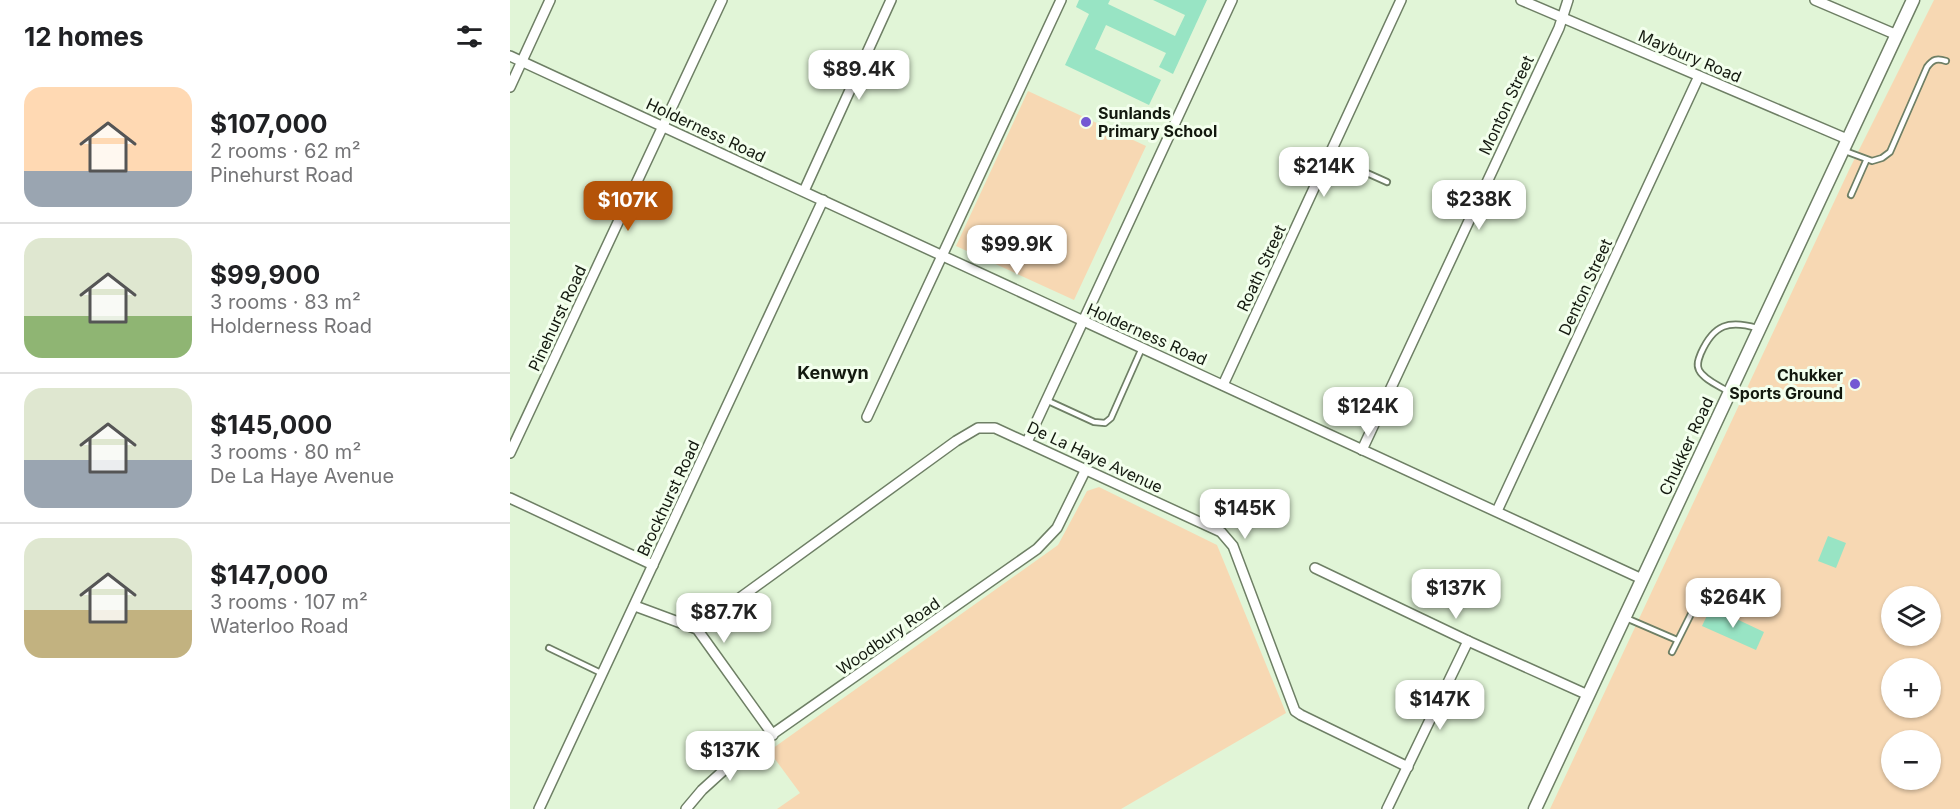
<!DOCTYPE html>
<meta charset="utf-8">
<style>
body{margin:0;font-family:Inter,sans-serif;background:#f6f6f6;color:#202124;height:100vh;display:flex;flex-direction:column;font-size:22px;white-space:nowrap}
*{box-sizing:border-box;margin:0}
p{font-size:20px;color:#757577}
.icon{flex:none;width:33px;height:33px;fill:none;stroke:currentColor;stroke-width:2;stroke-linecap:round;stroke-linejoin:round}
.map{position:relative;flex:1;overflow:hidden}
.details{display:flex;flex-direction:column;background:#fff;width:510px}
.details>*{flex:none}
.controls{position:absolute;left:1371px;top:586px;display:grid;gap:12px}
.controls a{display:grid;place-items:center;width:60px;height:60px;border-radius:50%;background:#fff;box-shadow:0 2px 4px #0004;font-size:30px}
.price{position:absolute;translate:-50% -51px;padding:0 14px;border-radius:12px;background:#fff;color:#222;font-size:20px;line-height:39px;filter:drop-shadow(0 2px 3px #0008)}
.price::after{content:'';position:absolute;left:50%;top:36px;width:18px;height:14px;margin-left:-9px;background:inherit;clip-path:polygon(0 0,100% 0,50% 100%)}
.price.selected{background:#b45309;color:#fff}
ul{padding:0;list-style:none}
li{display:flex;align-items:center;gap:18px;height:150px;padding:0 24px}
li+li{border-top:2px solid #e0e0e0}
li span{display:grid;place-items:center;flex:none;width:168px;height:120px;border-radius:18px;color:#555}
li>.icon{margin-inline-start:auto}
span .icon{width:72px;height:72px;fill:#fffc;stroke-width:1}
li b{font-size:26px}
h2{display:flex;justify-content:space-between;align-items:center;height:72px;padding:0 24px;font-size:26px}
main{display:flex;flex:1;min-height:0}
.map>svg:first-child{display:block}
.green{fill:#f7d8b3;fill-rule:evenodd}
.building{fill:#98e4c4}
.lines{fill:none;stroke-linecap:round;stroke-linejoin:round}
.service-casing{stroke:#6e7f65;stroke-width:8}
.minor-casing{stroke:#6e7f65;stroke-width:12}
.tertiary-casing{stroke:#6e7f65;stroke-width:15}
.service{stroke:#fff;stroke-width:4.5}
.minor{stroke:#fff;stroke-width:9}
.tertiary{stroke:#fff;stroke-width:12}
.poi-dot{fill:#7459d3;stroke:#f3ffed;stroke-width:2}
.labels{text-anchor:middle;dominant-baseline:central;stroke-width:6;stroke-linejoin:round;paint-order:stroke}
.street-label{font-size:16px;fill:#13190f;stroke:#f3ffed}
.poi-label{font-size:16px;font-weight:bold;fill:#13190f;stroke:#f3ffed;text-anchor:start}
.neighbourhood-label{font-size:18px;font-weight:bold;fill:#13190f;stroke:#f3ffed}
</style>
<main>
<section class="details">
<h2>12 homes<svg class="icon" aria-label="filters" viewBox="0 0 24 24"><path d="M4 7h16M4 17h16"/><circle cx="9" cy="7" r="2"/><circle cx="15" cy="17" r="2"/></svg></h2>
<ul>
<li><span style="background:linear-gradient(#ffd9b3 70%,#9aa5b1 0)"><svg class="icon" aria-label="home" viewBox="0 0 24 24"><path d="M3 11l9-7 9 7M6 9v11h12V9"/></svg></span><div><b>$107,000</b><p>2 rooms · 62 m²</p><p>Pinehurst Road</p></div></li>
<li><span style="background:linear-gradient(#dfe7d0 65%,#8fb573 0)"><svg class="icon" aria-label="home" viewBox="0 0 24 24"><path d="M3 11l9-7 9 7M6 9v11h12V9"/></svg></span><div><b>$99,900</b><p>3 rooms · 83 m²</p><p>Holderness Road</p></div></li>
<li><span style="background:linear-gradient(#dfe7d0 60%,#9aa5b1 0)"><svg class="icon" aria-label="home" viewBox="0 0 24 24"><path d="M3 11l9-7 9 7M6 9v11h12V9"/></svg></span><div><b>$145,000</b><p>3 rooms · 80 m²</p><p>De La Haye Avenue</p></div></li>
<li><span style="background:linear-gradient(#dfe7d0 60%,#c2b280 0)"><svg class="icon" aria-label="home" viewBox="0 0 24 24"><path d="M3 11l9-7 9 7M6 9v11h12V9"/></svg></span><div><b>$147,000</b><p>3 rooms · 107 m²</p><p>Waterloo Road</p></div></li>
</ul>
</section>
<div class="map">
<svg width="1450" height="809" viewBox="0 0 1450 809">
<rect width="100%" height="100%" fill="#e1f5d7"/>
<g class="green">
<path d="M1424,0H1450V809H1040L1339,170ZM1382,597H1420V636H1382ZM1382,669H1420V708H1382ZM1382,741H1420V780H1382Z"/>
<path d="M518,91L636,146L564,300L446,246Z"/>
<path d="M589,487L707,545L776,713L611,809H267L290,793L259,751L548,545L577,491Z"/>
</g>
<g class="building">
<path d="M569,0H600L598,4L665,36L675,15L643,0H697L663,74L649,67L656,53L596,25L585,49L651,80L639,105L555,65L579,14L566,7Z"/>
<path d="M1318,536L1336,543L1326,568L1308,561Z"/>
<path d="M1201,607L1254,632L1246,650L1192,626Z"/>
</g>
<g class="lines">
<defs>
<g id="service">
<path d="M1335,151L1362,161L1372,158L1380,152L1417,67C1423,59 1427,58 1436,61"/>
<path d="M819,156L877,182"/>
<path d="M1341,195L1356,161"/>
<path d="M1219,392C1210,386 1194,380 1189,370C1186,364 1189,358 1191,353C1204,324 1219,320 1247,328"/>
<path d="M536,400L584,422L595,423L601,418L632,348"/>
<path d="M1116,618L1167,640"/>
<path d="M39,648L93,674"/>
<path d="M1162,652L1188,600L1193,595"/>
</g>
<g id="minor">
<path d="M1011,0L1337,139"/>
<path d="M1305,0L1387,35"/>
<path d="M0,56L1132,579"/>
<path d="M0,87L40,0"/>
<path d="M294,191L381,0"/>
<path d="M713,385L891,0"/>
<path d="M357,417L551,0"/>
<path d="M517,442L722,0"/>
<path d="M852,450L1049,28L1058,0"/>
<path d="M0,453L212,0"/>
<path d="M0,498L143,565"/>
<path d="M987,511L1189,76"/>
<path d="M805,568L958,641L1078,695"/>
<path d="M125,606L187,629L263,735"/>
<path d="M187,629L446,441L468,428H485L711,532L723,546L785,711L791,715L898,767"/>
<path d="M29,809L313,200"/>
<path d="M176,809L192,790L224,761L527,549L547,528L576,469"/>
<path d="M877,809L958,641"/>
</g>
<path id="tertiary" d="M1025,809L1403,0"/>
</defs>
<use href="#service" class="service-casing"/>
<use href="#minor" class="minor-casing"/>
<use href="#tertiary" class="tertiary-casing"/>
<use href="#service" class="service"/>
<use href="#minor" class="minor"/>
<use href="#tertiary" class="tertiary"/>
</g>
<g class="poi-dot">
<circle cx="576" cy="122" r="6"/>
<circle cx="1345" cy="384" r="6"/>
</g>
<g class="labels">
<g class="street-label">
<text transform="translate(1180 56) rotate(23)">Maybury Road</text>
<text transform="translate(996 105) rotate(-65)">Monton Street</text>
<text transform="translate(196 130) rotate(25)">Holderness Road</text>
<text transform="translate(751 268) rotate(-65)">Roath Street</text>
<text transform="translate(1075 287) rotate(-65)">Denton Street</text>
<text transform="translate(47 318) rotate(-65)">Pinehurst Road</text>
<text transform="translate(637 334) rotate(24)">Holderness Road</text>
<text transform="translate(1176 446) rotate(-65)">Chukker Road</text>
<text transform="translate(585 457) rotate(25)">De La Haye Avenue</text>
<text transform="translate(158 498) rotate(-65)">Brockhurst Road</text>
<text transform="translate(378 636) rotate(-35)">Woodbury Road</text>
</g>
<g class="poi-label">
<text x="588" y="113">Sunlands<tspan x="588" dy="18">Primary School</tspan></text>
<text x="1333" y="375" text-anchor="end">Chukker<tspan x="1333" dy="18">Sports Ground</tspan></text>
</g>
<g class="neighbourhood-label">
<text x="323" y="372">Kenwyn</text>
</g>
</g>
</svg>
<div class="controls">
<a><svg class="icon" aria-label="layers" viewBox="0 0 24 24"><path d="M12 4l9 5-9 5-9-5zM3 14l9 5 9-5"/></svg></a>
<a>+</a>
<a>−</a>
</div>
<b class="price" style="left:349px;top:101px">$89.4K</b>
<b class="price" style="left:814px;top:198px">$214K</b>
<b class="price" style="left:969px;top:231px">$238K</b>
<b class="price selected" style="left:118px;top:232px">$107K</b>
<b class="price" style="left:507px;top:276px">$99.9K</b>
<b class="price" style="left:858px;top:438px">$124K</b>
<b class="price" style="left:735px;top:540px">$145K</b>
<b class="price" style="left:946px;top:620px">$137K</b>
<b class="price" style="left:1223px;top:629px">$264K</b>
<b class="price" style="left:214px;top:644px">$87.7K</b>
<b class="price" style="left:930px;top:731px">$147K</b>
<b class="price" style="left:220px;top:782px">$137K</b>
</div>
</main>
